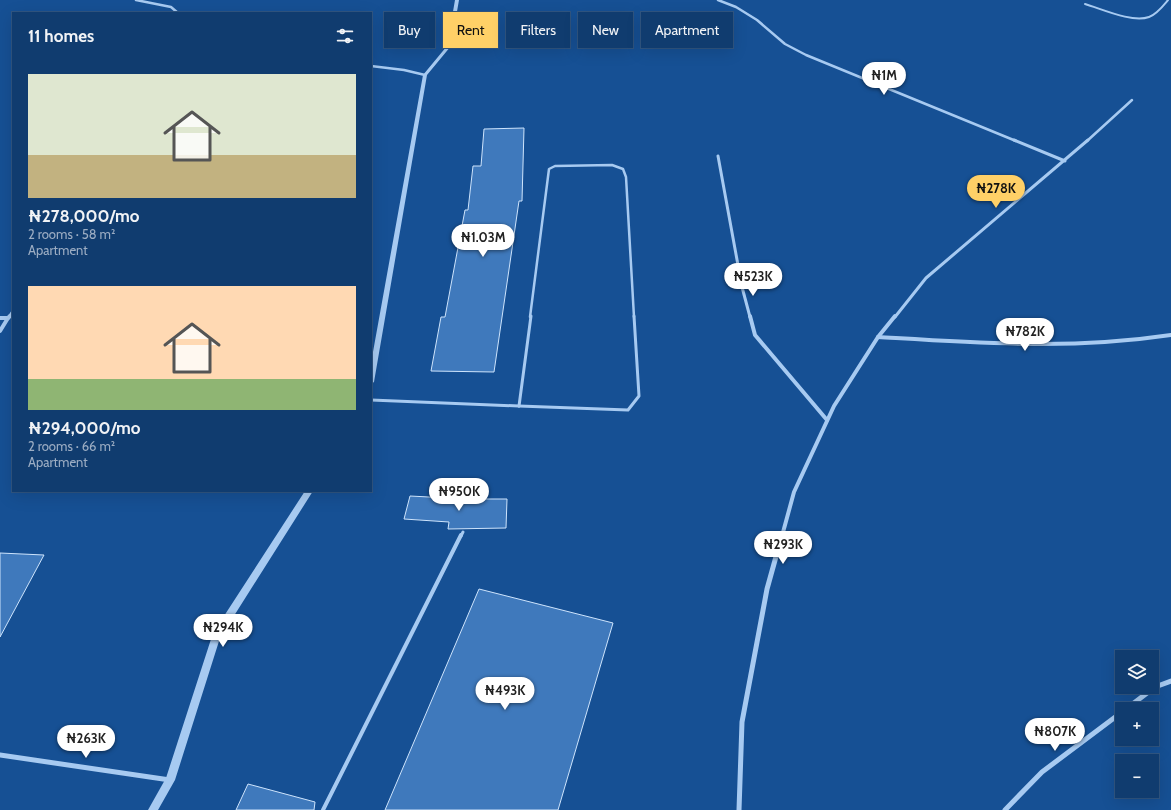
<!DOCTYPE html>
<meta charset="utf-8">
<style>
body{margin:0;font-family:Cabin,sans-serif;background:#194374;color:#f1f3f6;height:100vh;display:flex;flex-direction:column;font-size:15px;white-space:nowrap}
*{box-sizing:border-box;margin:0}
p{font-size:13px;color:#9cadc3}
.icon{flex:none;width:22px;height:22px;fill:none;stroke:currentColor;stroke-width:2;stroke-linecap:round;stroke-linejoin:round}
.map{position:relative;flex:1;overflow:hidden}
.details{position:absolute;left:12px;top:12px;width:360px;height:480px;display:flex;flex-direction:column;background:#103c6f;border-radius:0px;box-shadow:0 4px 16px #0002,0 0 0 1px #305682}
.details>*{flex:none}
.hud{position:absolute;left:384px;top:12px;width:380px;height:36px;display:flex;gap:8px}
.tools{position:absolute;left:1115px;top:650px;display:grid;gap:8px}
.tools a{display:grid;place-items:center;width:44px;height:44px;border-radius:0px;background:#103c6f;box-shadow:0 4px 16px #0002,0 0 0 1px #305682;font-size:20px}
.price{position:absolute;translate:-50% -34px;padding:0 9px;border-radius:14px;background:#fff;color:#222;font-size:13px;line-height:26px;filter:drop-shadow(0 1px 2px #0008)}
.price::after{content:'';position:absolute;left:50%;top:24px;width:12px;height:9px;margin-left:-6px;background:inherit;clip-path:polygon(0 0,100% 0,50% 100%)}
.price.selected{background:#ffd067;color:#111}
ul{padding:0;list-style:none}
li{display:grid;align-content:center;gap:8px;height:212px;padding:0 16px}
li span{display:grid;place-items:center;height:124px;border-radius:0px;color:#555}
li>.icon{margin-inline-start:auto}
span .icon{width:72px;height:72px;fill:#fffc;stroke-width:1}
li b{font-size:17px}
h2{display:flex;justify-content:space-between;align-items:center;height:48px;padding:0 16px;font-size:17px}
.pill{padding:0 14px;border-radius:0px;background:#103c6f;box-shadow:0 4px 16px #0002,0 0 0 1px #305682;font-size:14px;line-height:36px}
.pill.selected{background:#ffd067;color:#111}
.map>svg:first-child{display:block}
.building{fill:#3f79bc;stroke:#cee4fc}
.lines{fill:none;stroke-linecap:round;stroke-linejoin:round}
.service-far3{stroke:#a7caf1;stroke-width:2}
.service-far2{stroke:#a7caf1;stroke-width:2.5}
.service-far1{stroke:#a7caf1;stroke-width:3}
.service{stroke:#a7caf1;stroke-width:4}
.minor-far3{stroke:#a7caf1;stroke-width:2.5}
.minor-far2{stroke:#a7caf1;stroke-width:3}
.minor-far1{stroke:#a7caf1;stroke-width:4}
.minor{stroke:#a7caf1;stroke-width:5}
.tertiary{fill:#a7caf1;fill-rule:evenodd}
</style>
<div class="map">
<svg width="1171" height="810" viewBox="0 0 1171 810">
<rect width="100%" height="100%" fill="#165094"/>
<g class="building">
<path d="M524,128L522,201H519L494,372L431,371L441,317H445L465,210H468L473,166H481L484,129Z"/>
<path d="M410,496L467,499H507L506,528L448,529L449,522L404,519Z"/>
<path d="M0,553L44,555L0,637Z"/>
<path d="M479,589L613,623L558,810H385Z"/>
<path d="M248,784L315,802L314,810H236Z"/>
</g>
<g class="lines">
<path class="service-far3" d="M1085,4C1102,9 1132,23 1149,17C1157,14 1163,6 1168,0"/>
<path class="service-far2" d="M530,317L549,169L555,166L612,165L623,169L626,177L634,317"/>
<g class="service-far1">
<path d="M371,400L519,406"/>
<path d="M519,406L628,410L639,396L634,316"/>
<path d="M519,406L531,316"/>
<path d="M461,536L463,532"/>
</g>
<path class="service" d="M323,810L461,535"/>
<g class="minor-far3">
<path d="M136,0L171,7L178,13"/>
<path d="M718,0L736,7L757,20L785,44L806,55L1016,141"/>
<path d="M371,66L404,70L425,75"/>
<path d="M1087,141L1132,100"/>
</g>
<g class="minor-far2">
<path d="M1014,140L1065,161"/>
<path d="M718,156L742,287L750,317"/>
<path d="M9,317L13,311"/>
<path d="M895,317L926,278L1088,140"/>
</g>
<g class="minor-far1">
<path d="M750,316L755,335L827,420"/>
<path d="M0,318H8L0,331"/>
<path d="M8,318L10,316"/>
<path d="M878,337C978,343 1071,350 1171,335"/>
<path d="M782,536L794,492L834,406L878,337L895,316"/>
</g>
<g class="minor">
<path d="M1126,709L1155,687L1171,681"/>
<path d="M0,755L170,780"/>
<path d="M739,810L742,722L767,589L782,535"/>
<path d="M1005,810L1042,772L1122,712"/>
</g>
<g class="tertiary">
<path d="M455,0H459L451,46L427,75L374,382L371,384V363L423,75L447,46Z"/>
<path d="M305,491H313L220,638L175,780L158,810H148L166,778L213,633Z"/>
</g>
</g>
</svg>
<div class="tools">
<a><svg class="icon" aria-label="layers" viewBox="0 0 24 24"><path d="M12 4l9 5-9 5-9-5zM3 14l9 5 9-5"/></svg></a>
<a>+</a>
<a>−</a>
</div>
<b class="price" style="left:884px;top:96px">₦1M</b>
<b class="price selected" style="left:996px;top:209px">₦278K</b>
<b class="price" style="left:483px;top:258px">₦1.03M</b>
<b class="price" style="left:753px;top:297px">₦523K</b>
<b class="price" style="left:1025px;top:352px">₦782K</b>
<b class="price" style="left:459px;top:512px">₦950K</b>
<b class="price" style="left:783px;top:565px">₦293K</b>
<b class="price" style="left:223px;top:648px">₦294K</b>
<b class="price" style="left:505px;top:711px">₦493K</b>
<b class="price" style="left:1055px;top:752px">₦807K</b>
<b class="price" style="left:86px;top:759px">₦263K</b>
<div class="hud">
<a class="pill">Buy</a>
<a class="pill selected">Rent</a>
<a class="pill">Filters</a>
<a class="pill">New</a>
<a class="pill">Apartment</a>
</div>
<section class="details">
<h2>11 homes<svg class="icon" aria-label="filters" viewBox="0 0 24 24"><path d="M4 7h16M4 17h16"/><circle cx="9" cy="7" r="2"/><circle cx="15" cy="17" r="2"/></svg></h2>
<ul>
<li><span style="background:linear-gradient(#dfe7d0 65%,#c2b280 0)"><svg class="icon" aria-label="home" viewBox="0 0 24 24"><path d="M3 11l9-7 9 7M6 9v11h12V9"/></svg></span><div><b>₦278,000/mo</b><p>2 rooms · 58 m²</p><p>Apartment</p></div></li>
<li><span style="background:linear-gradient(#ffd9b3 75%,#8fb573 0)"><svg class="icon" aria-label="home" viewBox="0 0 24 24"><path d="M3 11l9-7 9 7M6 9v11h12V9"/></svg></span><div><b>₦294,000/mo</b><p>2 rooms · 66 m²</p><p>Apartment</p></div></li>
</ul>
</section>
</div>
